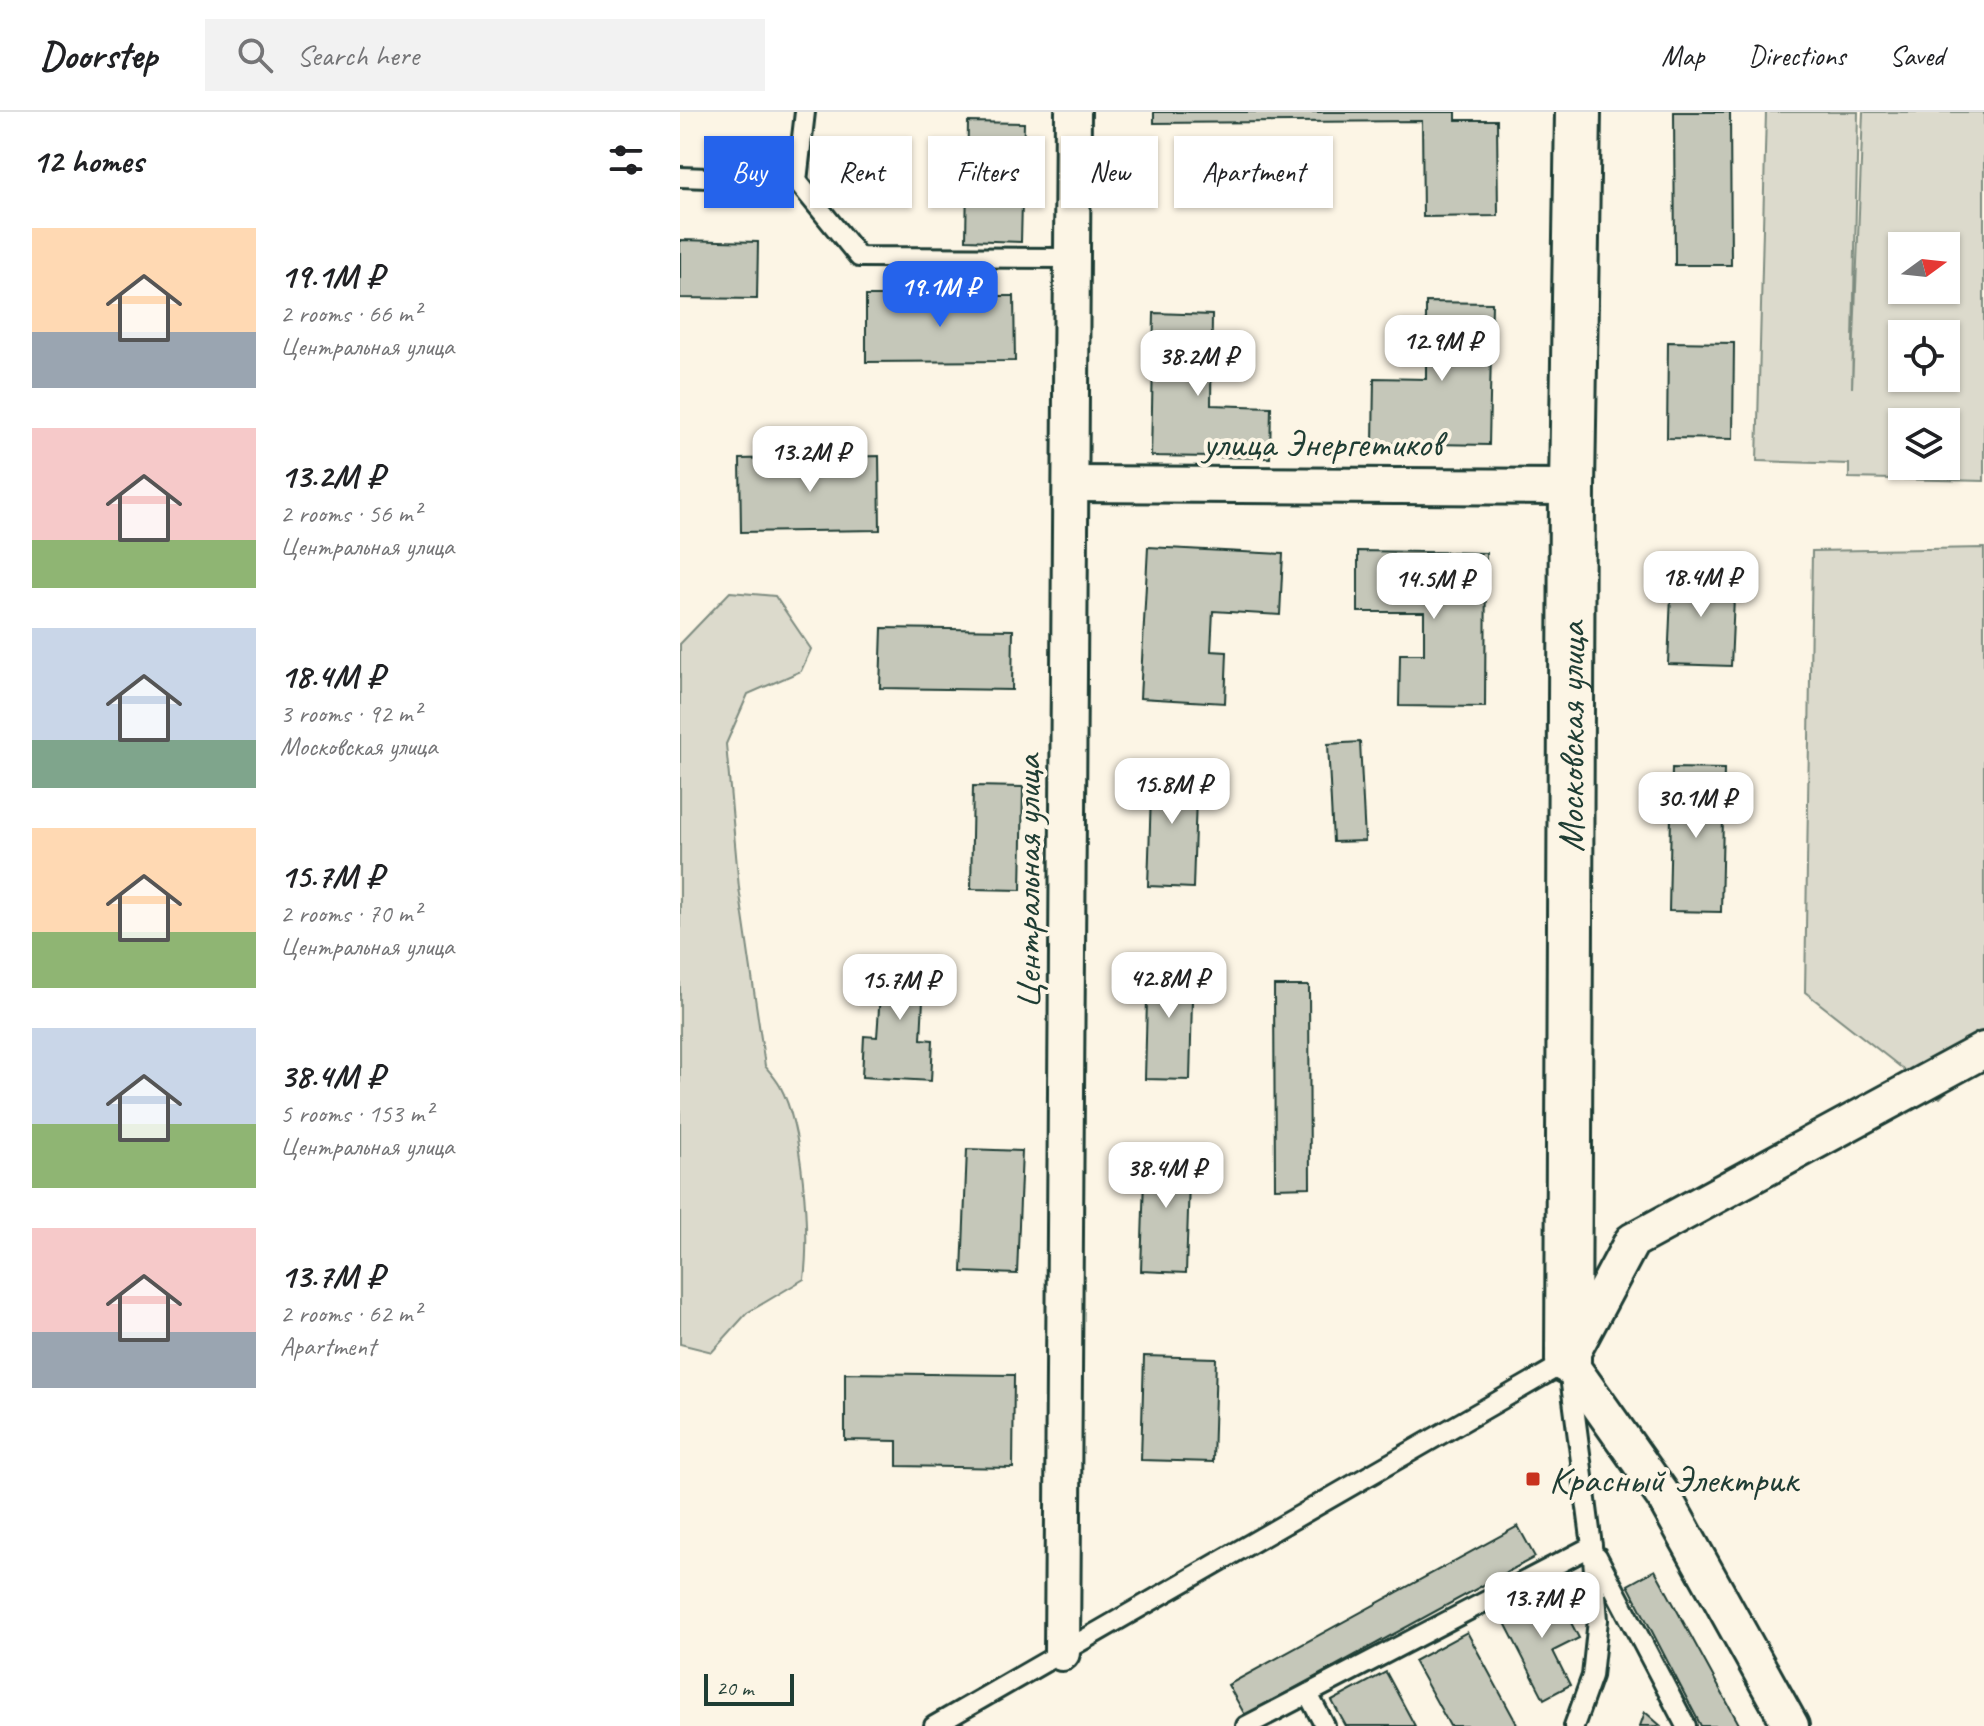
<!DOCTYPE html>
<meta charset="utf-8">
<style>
body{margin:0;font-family:Caveat,sans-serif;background:#f2f2f2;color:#202124;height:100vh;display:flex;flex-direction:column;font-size:30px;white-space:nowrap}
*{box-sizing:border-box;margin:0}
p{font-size:26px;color:#757577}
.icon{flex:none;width:44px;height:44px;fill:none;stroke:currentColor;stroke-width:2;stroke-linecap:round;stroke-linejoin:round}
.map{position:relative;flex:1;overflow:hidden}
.details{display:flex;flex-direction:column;background:#fff;width:680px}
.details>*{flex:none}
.banner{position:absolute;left:24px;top:24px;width:760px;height:72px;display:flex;gap:16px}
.needle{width:52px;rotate:75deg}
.controls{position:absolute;left:1208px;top:120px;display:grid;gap:16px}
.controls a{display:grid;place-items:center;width:72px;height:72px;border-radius:0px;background:#fff;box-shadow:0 2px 6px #0004;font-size:40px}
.scale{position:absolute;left:24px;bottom:20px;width:90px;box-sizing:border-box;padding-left:8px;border:4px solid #1f3d34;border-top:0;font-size:22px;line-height:28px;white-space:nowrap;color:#1f3d34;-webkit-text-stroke:6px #fcf5e5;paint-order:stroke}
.price{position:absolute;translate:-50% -68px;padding:0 18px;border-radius:16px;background:#fff;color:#222;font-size:26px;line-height:52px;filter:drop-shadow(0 2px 4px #0008)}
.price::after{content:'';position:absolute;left:50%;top:48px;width:24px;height:18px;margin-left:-12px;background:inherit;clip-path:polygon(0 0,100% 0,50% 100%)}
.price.active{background:#2563eb;color:#fff}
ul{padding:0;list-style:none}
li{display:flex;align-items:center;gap:24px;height:200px;padding:0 32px}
li span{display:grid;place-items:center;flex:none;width:224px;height:160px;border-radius:0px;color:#555}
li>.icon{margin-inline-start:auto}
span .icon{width:96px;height:96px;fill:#fffc;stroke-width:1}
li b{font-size:34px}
h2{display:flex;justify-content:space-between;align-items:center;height:96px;padding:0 32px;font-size:34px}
.chip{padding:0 28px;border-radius:0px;background:#fff;box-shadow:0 2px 6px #0004;font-size:28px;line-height:72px}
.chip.active{background:#2563eb;color:#fff}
header{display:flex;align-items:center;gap:48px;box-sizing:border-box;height:112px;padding:0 40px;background:#fff;border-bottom:2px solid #e0e0e0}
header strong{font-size:38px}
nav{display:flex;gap:44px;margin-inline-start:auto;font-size:28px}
.search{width:560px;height:72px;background:#f2f2f2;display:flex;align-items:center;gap:20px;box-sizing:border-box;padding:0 28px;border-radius:0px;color:#757577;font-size:30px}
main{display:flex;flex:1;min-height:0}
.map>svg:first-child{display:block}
.green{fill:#dcdacc;stroke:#7e8c80;stroke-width:2;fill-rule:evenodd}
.building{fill:#c5c7b9;stroke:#1f3d34;stroke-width:2}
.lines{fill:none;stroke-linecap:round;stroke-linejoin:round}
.lane-casing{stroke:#1f3d34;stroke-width:24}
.street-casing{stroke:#1f3d34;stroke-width:40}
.secondary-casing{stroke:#1f3d34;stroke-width:50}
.lane{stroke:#fcf5e5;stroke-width:18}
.street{stroke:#fcf5e5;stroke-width:34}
.secondary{stroke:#fcf5e5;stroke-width:44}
.poi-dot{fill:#c8321e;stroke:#fcf5e5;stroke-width:3}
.labels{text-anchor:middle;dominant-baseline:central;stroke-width:8;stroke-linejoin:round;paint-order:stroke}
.street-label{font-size:38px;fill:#1f3d34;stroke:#fcf5e5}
.poi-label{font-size:38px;fill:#1f3d34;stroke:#fcf5e5;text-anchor:start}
</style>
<header>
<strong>Doorstep</strong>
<div class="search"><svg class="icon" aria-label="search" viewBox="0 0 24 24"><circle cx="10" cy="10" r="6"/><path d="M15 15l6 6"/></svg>Search here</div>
<nav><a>Map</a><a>Directions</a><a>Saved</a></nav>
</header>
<main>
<section class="details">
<h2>12 homes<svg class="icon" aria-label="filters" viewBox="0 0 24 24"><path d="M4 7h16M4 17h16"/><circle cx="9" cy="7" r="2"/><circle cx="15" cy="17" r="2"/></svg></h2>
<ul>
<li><span style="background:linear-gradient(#ffd9b3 65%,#9aa5b1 0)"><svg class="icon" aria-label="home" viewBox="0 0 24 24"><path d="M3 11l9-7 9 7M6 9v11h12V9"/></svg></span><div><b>19.1M ₽</b><p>2 rooms · 66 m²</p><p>Центральная улица</p></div></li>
<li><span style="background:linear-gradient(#f6c9c9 70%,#8fb573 0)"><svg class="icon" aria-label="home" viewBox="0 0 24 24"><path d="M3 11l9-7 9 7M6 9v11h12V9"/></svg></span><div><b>13.2M ₽</b><p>2 rooms · 56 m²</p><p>Центральная улица</p></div></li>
<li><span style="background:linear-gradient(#c9d6e8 70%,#7fa58c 0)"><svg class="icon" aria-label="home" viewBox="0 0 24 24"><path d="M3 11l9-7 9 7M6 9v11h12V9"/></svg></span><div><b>18.4M ₽</b><p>3 rooms · 92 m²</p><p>Московская улица</p></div></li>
<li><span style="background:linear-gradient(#ffd9b3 65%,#8fb573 0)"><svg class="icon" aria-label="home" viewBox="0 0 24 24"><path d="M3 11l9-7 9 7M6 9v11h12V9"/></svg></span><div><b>15.7M ₽</b><p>2 rooms · 70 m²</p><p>Центральная улица</p></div></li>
<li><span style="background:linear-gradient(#c9d6e8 60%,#8fb573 0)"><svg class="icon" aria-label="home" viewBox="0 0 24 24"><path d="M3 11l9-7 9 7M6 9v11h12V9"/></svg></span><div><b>38.4M ₽</b><p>5 rooms · 153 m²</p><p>Центральная улица</p></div></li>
<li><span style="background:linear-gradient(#f6c9c9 65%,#9aa5b1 0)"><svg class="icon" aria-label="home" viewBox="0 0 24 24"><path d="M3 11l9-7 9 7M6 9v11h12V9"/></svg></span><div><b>13.7M ₽</b><p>2 rooms · 62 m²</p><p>Apartment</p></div></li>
</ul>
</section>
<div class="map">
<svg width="1304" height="1614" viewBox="0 0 1304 1614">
<rect width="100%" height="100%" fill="#fcf5e5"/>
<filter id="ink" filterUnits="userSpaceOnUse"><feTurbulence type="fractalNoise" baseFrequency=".0125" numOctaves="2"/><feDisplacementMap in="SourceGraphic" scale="16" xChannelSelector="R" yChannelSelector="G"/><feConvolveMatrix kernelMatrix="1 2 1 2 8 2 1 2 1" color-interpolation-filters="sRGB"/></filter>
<g filter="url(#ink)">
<g class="green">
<path d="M1086,0H1178L1172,276L1183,0H1304V369L1169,366V352L1077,349ZM1266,134V178H1222V134ZM1266,222V266H1222V222ZM1266,310V354H1222V310Z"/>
<path d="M1304,436V941L1260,986L1125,880L1132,439Z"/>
<path d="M50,480L95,484L131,537L121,559L68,582L46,632L59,776L85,954C90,960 96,967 100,974C123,1016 130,1120 124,1167L67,1201L32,1240L0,1232V532Z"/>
</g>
<g class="building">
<path d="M474,0H776V8H817L818,104L743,105L742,9L474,11Z"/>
<path d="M994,0H1050L1051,153H995Z"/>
<path d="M288,10L344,11L341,130L286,128Z"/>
<path d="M0,128L78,130L77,187L0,186Z"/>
<path d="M186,184H334L335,249L186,250Z"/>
<path d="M746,190L812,191L809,333L693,331L694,266L746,267Z"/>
<path d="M474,201L532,203L531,293L591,295L590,346L471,344Z"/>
<path d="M988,230L1054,231L1053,327L987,326Z"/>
<path d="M199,344L200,418L61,420L60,347Z"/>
<path d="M468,435L603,442L600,503L533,499L531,539L547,540L545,591L460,586Z"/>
<path d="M678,439L806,441L805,595L719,594L720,542H744V500H678Z"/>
<path d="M992,460L1055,463L1051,554L988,552Z"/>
<path d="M202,516L333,518L332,578L200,576Z"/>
<path d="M680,630L685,729L653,730L648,632Z"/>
<path d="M472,652L517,654L513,776L468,774Z"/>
<path d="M992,656L1044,657L1041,800L989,799Z"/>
<path d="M293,674L343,675L341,778L291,777Z"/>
<path d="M468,847L513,848L510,968L465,967Z"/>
<path d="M189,849L257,854L255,889L243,888L241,927L253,928L251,969L182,965L184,924L197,925L200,882H187Z"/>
<path d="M594,874H629L630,1075L595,1076Z"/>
<path d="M465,1036L510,1038L506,1161L461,1159Z"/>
<path d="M287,1037L342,1039L337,1162L282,1160Z"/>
<path d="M464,1244L536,1246L533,1350L461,1348Z"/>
<path d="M165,1261L334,1263L333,1356L217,1354V1329L165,1328Z"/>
<path d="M838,1414L855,1445L565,1603L548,1573Z"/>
<path d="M975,1458L1060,1614H1021L948,1473Z"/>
<path d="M874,1478L899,1526L873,1539L890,1573L864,1587L822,1505Z"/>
<path d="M787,1520L838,1614H770L734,1549Z"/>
<path d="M706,1560L735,1614H666L652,1589Z"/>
<path d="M965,1600L981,1614H960Z"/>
</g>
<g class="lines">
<defs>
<g id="lane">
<path d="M0,65L117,69L179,145L392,146"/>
<path d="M117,69L125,0"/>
<path d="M917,1444L1006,1614"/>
<path d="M628,1582L645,1614"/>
<path d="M254,1614L888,1249L912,1434L918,1508L912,1564L894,1614"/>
<path d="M566,1614L912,1434"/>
</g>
<g id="street">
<path d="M392,372L892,375"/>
<path d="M382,1541L393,0"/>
<path d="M1111,1614L984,1385L888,1249L952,1129L1304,938"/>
</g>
<g id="secondary">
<path id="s1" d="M888,1249L892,375L898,0"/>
</g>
</defs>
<use href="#lane" class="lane-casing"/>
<use href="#street" class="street-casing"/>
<use href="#secondary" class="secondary-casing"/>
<use href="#lane" class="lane"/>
<use href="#street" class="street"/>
<use href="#secondary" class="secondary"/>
</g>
</g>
<rect class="poi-dot" x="845" y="1359" width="16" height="16" rx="4"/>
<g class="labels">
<g class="street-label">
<text x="642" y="331">улица Энергетиков</text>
<text stroke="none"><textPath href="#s1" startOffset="624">Московская улица</textPath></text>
<text transform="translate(347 770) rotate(-90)">Центральная улица</text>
</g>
<g class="poi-label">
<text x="869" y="1367">Красный Электрик</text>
</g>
</g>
</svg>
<div class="controls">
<a><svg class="needle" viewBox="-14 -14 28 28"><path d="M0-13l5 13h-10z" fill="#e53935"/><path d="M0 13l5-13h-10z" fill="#757577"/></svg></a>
<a><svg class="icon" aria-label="locate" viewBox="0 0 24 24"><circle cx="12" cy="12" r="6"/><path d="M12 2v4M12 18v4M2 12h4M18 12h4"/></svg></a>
<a><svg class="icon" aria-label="layers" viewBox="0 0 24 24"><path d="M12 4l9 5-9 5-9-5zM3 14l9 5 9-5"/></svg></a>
</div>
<div class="scale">20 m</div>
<b class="price active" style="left:260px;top:217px">19.1M ₽</b>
<b class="price" style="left:762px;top:271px">12.9M ₽</b>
<b class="price" style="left:518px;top:286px">38.2M ₽</b>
<b class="price" style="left:130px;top:382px">13.2M ₽</b>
<b class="price" style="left:1021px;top:507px">18.4M ₽</b>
<b class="price" style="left:754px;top:509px">14.5M ₽</b>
<b class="price" style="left:492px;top:714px">15.8M ₽</b>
<b class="price" style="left:1016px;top:728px">30.1M ₽</b>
<b class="price" style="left:489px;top:908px">42.8M ₽</b>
<b class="price" style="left:220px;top:910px">15.7M ₽</b>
<b class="price" style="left:486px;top:1098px">38.4M ₽</b>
<b class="price" style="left:862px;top:1528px">13.7M ₽</b>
<div class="banner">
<a class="chip active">Buy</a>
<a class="chip">Rent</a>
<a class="chip">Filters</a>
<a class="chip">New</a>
<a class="chip">Apartment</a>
</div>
</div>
</main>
